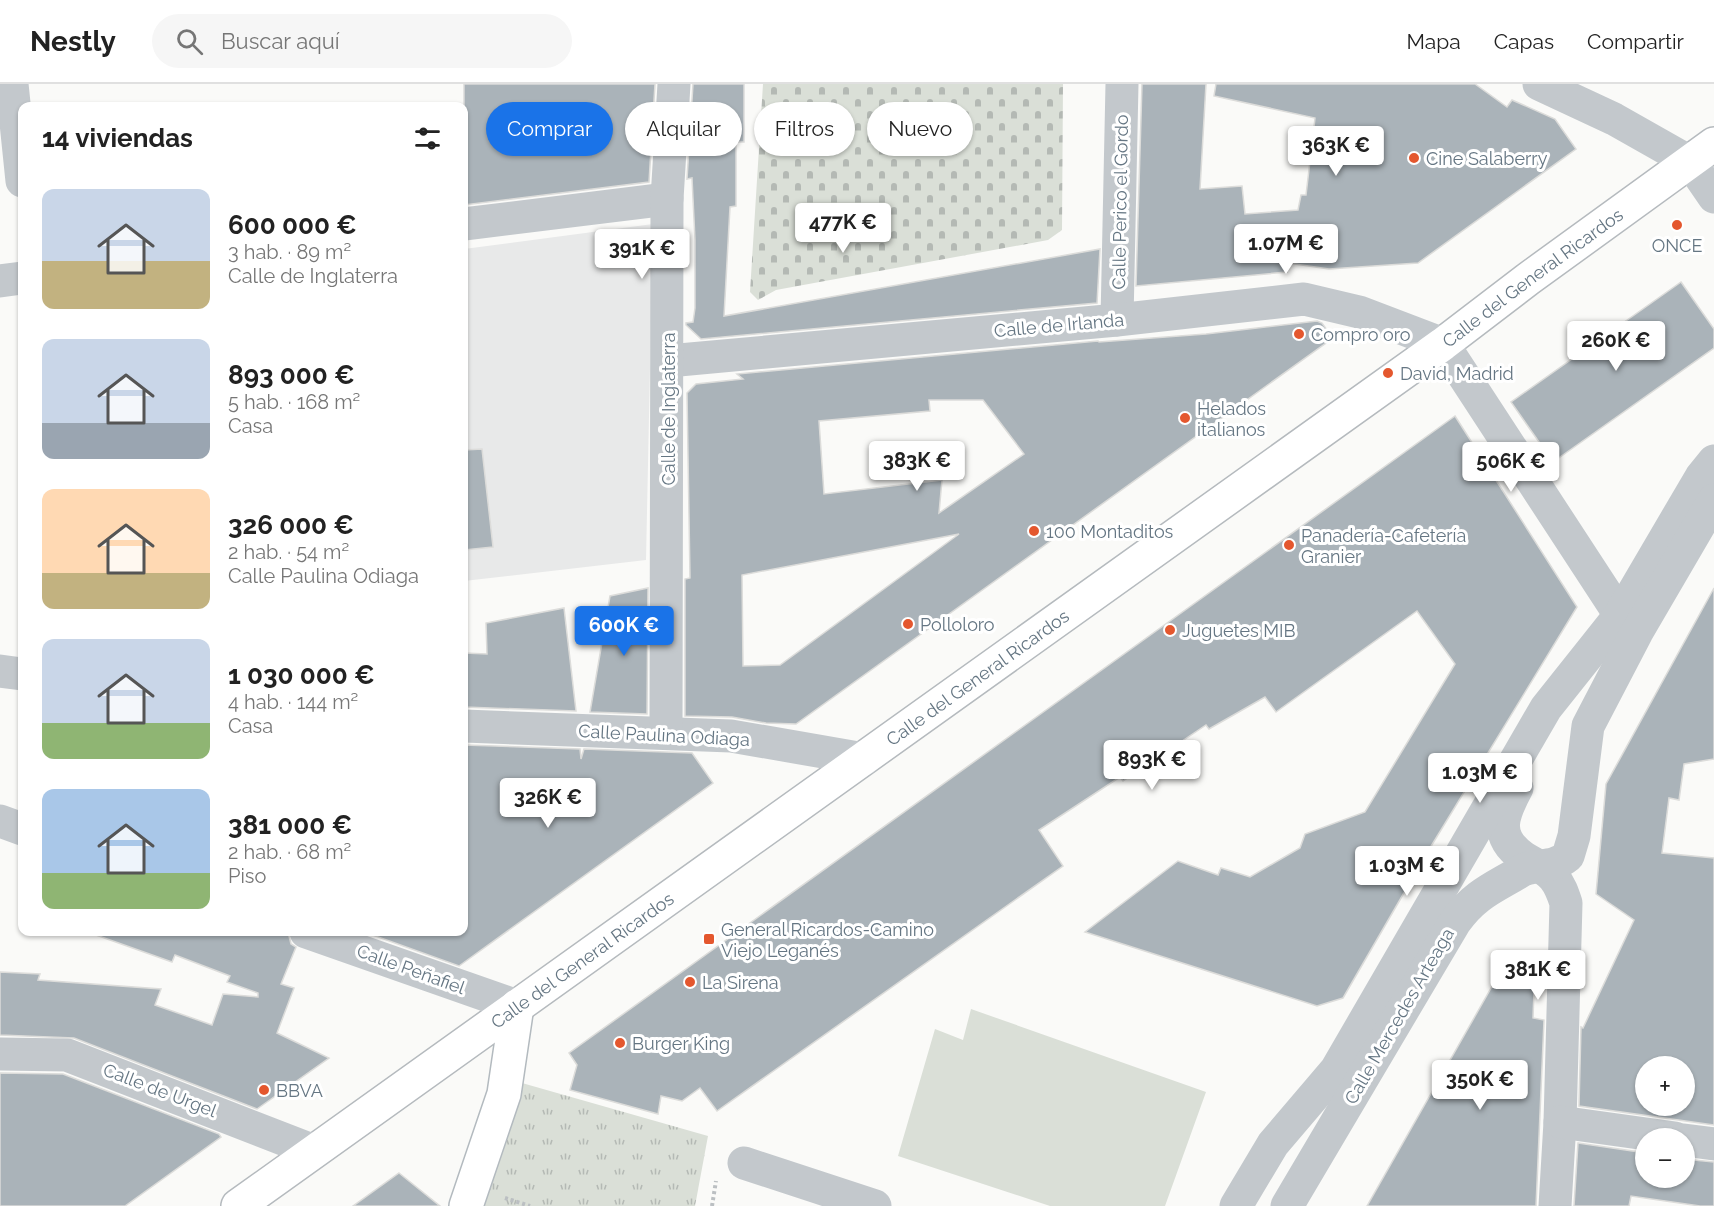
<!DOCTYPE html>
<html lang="es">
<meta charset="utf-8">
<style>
body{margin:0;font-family:Raleway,sans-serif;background:#f6f6f6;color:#222;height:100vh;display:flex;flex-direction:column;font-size:22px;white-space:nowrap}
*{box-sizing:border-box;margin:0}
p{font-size:20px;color:#767676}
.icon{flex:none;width:33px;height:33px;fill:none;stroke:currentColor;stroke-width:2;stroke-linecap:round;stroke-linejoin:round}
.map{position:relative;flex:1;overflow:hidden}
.side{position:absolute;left:18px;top:18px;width:450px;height:834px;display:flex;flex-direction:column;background:#fff;border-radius:12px;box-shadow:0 2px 4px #0004}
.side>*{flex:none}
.banner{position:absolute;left:486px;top:18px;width:570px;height:54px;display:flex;gap:12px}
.buttons{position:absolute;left:1635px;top:972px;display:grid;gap:12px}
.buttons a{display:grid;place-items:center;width:60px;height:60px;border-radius:50%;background:#fff;box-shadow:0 2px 4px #0004;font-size:30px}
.price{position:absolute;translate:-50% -51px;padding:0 14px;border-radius:6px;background:#fff;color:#222;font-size:20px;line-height:39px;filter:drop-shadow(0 2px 3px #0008)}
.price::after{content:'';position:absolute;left:50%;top:36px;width:18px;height:14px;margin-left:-9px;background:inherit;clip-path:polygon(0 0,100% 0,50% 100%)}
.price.active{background:#1a73e8;color:#fff}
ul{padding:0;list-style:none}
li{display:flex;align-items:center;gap:18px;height:150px;padding:0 24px}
li span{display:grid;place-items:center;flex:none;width:168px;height:120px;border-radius:12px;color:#555}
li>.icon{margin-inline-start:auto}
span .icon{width:72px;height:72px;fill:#fffc;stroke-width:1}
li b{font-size:26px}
h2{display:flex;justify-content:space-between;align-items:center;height:72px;padding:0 24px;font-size:26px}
.pill{padding:0 21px;border-radius:27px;background:#fff;box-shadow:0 2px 4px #0004;font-size:21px;line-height:54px}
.pill.active{background:#1a73e8;color:#fff}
header{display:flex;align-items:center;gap:36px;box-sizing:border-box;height:84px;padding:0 30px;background:#fff;border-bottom:2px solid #e0e0e0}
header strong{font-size:28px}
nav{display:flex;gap:33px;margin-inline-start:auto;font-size:21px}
.search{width:420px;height:54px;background:#f6f6f6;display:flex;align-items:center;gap:15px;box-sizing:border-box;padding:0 21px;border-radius:33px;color:#767676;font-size:22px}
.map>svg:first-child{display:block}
.built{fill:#e8e9e9}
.grass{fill:url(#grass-tufts)}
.cemetery{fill:url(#cemetery-stones)}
.garden{fill:#dadfd7}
.building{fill:#aab3b9;stroke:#dcdcda;stroke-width:1.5;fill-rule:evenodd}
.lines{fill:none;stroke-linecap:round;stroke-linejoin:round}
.secondary-casing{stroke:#b3babf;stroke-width:36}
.primary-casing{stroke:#b5babe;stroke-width:36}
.path{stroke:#bbbfc2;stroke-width:4;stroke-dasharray:3 3;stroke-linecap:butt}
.street{stroke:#c3c8cc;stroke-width:33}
.secondary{stroke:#fff;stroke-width:33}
.primary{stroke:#fff;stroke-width:33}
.poi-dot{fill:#e4572e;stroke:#fff;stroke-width:2}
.labels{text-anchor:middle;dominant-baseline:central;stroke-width:6;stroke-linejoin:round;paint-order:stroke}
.poi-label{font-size:18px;fill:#657683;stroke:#fff;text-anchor:start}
.street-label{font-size:18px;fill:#657683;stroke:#fff}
</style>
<header>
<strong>Nestly</strong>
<div class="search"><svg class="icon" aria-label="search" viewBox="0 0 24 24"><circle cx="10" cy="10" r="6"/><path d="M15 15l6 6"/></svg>Buscar aquí</div>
<nav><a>Mapa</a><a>Capas</a><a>Compartir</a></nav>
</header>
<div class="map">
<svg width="1714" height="1122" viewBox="0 0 1714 1122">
<defs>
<pattern id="grass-tufts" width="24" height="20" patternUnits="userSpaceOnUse" patternTransform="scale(1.5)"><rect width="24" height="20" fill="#dadfd7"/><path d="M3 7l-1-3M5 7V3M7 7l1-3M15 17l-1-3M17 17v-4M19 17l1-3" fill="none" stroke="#b4b9b4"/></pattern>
<pattern id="cemetery-stones" width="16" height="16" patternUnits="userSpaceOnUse" patternTransform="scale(1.5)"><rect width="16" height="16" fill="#dadfd7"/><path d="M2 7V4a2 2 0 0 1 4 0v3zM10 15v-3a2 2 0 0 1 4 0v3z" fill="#b4b9b4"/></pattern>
</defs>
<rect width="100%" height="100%" fill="#fafaf8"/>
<path class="built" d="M653,140L646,476L464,497V165Z"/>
<path class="grass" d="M522,999L708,1052L695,1122H479Z"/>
<path class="cemetery" d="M763,0H1063L1062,146L1048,156L776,206L758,216L750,208Z"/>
<path class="garden" d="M971,925L1206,1008L1165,1122H1050L898,1072L935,945L963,956Z"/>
<g class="building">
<path d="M464,0H655L649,98L464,121Z"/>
<path d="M693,0H744V58H736V122L730,123L724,232L1100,165L1097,219L701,255L686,241V239L693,238L695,224V156L692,94L687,95Z"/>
<path d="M1142,0H1206L1200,105L1242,102L1245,130L1298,126L1301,111H1306L1315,34L1214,12L1216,0H1475L1507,23L1512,16L1555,35L1576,65L1418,179L1329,185L1281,178L1287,188L1136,202Z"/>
<path d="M1681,198L1714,245V264L1553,378L1511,318Z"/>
<path d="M1317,237L1322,239L1333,254L796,640L766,639L732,633L685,632V495L690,494L687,309L696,300L743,295L737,290L1098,257L1099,258L1206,250ZM929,316H983L1024,370L939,429L942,396L824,410L819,337L930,327ZM959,450L780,581L743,582L742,491Z"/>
<path d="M1455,332L1577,523L1430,764L1343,914L1317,922L1085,848L1178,777L1218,791L1221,784L1250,793L1300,764L1305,750L1365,728L1455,580L1417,527L1276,628L1265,613L1209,645L1206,641L1123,697L1120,693L1039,746L1063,782L717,1027L700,1004L682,1017L661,1012L658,1030L570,1006L577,981L569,969Z"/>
<path d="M482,365L493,463L464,466V366Z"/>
<path d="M648,504L647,630L590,628L610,512Z"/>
<path d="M1714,504V675L1684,680L1679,716L1669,714L1662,769L1714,774V1041L1579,1022L1581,943L1583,944L1634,836L1596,810L1606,700ZM1646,982H1684V1022H1646Z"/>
<path d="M564,524L576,627L464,623V569L487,570L486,539Z"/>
<path d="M464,661L580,665L581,675L584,665L692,669L713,699L459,882L367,849V848H464Z"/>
<path d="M97,848H288L291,860L296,863L281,900L294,904L277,949L329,974L257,1025L74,954L0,951V888L40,890L38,896L161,905L155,921L212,941L223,910L258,913V909L227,898L230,892L175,871L172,878L96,851Z"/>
<path d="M1511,869L1535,880L1533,934L1544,936L1536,1122H1367Z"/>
<path d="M0,989L63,990L219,1050L221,1053L125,1122H0Z"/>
<path d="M1578,1059L1646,1069V1094H1684V1075L1714,1078V1122H1700L1631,1112L1629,1122H1574Z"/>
<path d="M399,1089L440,1122H353Z"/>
</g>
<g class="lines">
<defs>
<path id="secondary" d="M466,1122L504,1010L517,922"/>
<g id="primary">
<path id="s1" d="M238,1122L1443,260L1528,195L1714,60"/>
</g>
</defs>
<use href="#secondary" class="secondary-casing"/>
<use href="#primary" class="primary-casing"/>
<g class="path">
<path d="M505,1114L530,1122"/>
<path d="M712,1122L716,1097"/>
</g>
<g class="street">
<path d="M12,0L22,97"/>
<path d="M1539,0L1614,35L1690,78L1714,113"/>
<path d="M464,140L667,115"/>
<path d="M0,197L22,194"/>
<path d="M1117,236L1122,0"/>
<path d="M668,277L1117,236L1304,215L1359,228L1443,260L1620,531"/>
<path d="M0,587L22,590"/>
<path d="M464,642L731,652L864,675"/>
<path d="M666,649L667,115L674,0"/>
<path d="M1517,704C1503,730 1493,752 1523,773C1533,780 1546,784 1554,794C1560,801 1563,810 1566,819L1560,1038L1555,1122"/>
<path d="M0,737L22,745"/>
<path d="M306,848L517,922"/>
<path d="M0,970L67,971L314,1067"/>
<path d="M1560,1038L1675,1054"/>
<path d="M1684,1056L1714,1060"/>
<path d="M744,1079L875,1122"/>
<path d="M1236,1122L1273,1060L1336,986L1546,624L1620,531L1701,393L1714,377"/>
<path d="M1287,1122L1455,838C1476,809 1494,804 1523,786C1541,779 1552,785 1568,772L1574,752L1588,642L1637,548L1714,416"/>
</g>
<use href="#secondary" class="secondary"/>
<use href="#primary" class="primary"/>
</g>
<g class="poi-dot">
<circle cx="1414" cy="74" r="6"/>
<circle cx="1677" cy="141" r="6"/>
<circle cx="1299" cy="250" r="6"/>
<circle cx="1388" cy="289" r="6"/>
<circle cx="1185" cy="334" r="6"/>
<circle cx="1034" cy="447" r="6"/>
<circle cx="1289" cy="461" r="6"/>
<circle cx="908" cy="540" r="6"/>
<circle cx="1170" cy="546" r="6"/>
<rect x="703" y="849" width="12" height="12" rx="3"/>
<circle cx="690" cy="898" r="6"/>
<circle cx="620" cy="959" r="6"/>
<circle cx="264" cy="1006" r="6"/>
</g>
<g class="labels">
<g class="poi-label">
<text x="1426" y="74">Cine Salaberry</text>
<text x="1677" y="161" text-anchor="middle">ONCE</text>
<text x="1311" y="250">Compro oro</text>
<text x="1400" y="289">David, Madrid</text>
<text x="1197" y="324">Helados<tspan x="1197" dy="21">italianos</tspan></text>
<text x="1046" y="447">100 Montaditos</text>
<text x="1301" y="451">Panadería-Cafetería<tspan x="1301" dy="21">Granier</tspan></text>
<text x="920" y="540">Polloloro</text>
<text x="1182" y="546">Juguetes MIB</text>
<text x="721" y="845">General Ricardos-Camino<tspan x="721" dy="21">Viejo Leganés</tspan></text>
<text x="702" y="898">La Sirena</text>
<text x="632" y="959">Burger King</text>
<text x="276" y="1006">BBVA</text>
</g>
<g class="street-label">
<text transform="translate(1120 118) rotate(-89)">Calle Perico el Gordo</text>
<text stroke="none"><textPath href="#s1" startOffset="1593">Calle del General Ricardos</textPath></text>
<text transform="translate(1059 241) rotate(-5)">Calle de Irlanda</text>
<text transform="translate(668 325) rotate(-90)">Calle de Inglaterra</text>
<text stroke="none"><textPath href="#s1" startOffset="909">Calle del General Ricardos</textPath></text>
<text transform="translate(664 651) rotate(3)">Calle Paulina Odiaga</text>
<text stroke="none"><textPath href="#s1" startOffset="423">Calle del General Ricardos</textPath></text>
<text transform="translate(411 885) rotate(20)">Calle Peñafiel</text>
<text transform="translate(1399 932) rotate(-60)">Calle Mercedes Arteaga</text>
<text transform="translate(160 1006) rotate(21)">Calle de Urgel</text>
</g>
</g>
</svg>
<div class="buttons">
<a>+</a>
<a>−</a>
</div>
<b class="price" style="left:1336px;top:93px">363K €</b>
<b class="price" style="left:843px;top:170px">477K €</b>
<b class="price" style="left:1286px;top:191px">1.07M €</b>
<b class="price" style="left:642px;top:196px">391K €</b>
<b class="price" style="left:1616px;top:288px">260K €</b>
<b class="price" style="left:917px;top:408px">383K €</b>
<b class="price" style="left:1511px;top:409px">506K €</b>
<b class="price active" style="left:624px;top:573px">600K €</b>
<b class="price" style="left:1152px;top:707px">893K €</b>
<b class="price" style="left:1480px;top:720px">1.03M €</b>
<b class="price" style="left:548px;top:745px">326K €</b>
<b class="price" style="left:1407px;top:813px">1.03M €</b>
<b class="price" style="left:1538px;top:917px">381K €</b>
<b class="price" style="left:1480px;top:1027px">350K €</b>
<div class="banner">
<a class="pill active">Comprar</a>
<a class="pill">Alquilar</a>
<a class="pill">Filtros</a>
<a class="pill">Nuevo</a>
</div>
<section class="side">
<h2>14 viviendas<svg class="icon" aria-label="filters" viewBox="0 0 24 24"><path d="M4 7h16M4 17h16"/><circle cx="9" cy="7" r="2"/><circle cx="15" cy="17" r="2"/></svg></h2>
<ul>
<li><span style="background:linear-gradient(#c9d6e8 60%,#c2b280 0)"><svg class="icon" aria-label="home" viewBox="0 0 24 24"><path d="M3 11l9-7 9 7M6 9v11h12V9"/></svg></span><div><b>600 000 €</b><p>3 hab. · 89 m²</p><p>Calle de Inglaterra</p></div></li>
<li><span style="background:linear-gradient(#c9d6e8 70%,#9aa5b1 0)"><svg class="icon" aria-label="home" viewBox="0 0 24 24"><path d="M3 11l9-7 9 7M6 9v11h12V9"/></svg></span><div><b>893 000 €</b><p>5 hab. · 168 m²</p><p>Casa</p></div></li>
<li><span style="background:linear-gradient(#ffd9b3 70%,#c2b280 0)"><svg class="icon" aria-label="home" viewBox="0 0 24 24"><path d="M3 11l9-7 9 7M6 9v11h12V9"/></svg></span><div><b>326 000 €</b><p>2 hab. · 54 m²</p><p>Calle Paulina Odiaga</p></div></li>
<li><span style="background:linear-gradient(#c9d6e8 70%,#8fb573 0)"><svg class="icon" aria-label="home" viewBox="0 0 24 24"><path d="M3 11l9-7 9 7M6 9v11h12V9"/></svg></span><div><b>1 030 000 €</b><p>4 hab. · 144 m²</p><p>Casa</p></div></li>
<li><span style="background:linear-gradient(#a9c7e8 70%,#8fb573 0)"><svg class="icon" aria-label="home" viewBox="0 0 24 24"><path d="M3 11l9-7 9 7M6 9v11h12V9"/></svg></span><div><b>381 000 €</b><p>2 hab. · 68 m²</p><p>Piso</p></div></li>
</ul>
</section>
</div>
